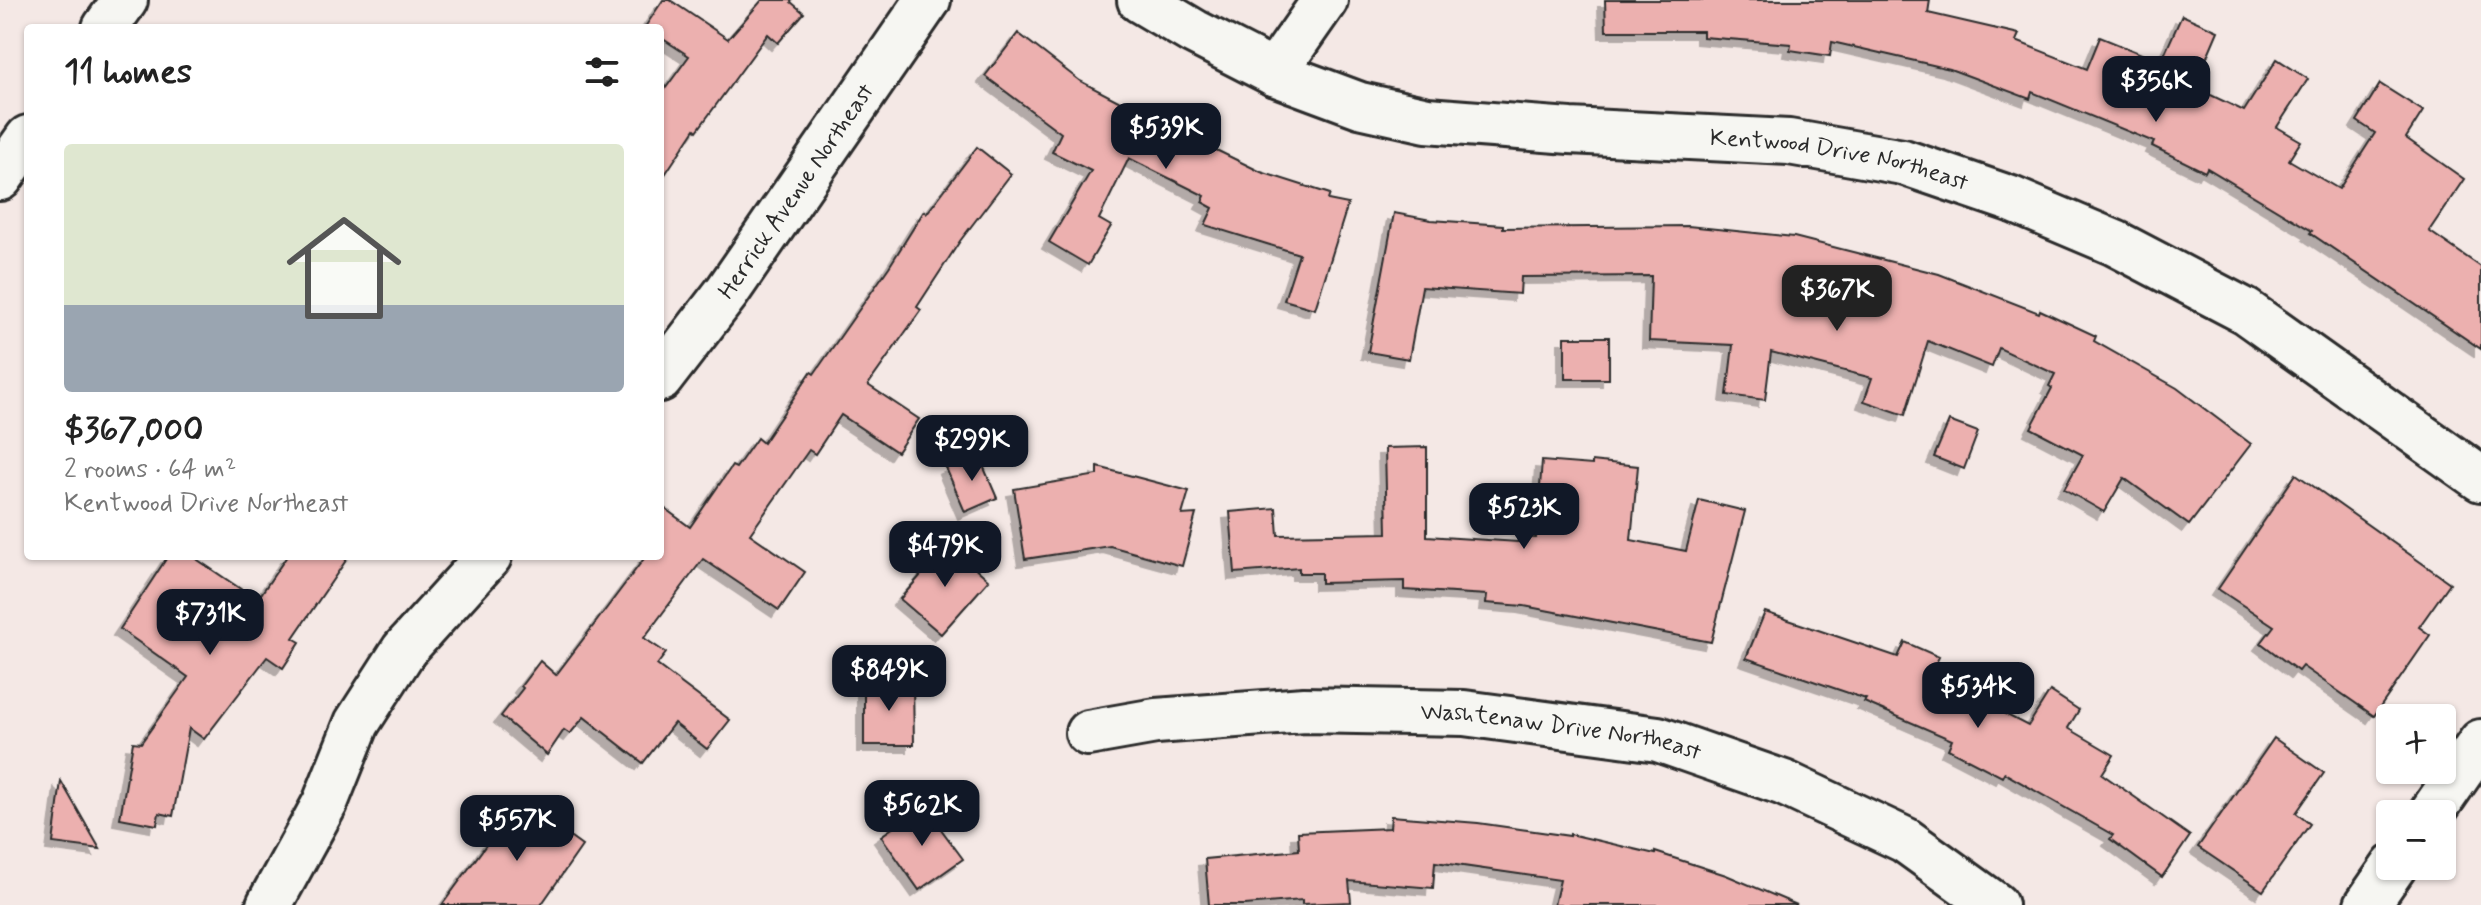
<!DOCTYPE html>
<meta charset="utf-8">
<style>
body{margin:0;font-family:Mynerve,sans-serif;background:#f2f2f2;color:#222;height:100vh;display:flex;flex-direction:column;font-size:30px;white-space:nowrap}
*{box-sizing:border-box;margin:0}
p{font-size:26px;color:#767676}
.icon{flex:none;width:44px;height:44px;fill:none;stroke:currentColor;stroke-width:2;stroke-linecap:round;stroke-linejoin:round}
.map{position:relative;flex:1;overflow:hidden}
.panel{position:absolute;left:24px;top:24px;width:640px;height:536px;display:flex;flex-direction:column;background:#fff;border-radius:8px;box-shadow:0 2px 6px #0004}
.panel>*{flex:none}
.tools{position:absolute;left:2376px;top:704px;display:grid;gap:16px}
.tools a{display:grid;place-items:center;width:80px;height:80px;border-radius:8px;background:#fff;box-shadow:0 2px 6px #0004;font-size:40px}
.price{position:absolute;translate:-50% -68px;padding:0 18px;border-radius:16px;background:#111827;color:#fff;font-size:26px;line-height:52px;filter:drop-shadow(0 2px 4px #0008)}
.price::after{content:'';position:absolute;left:50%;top:48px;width:24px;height:18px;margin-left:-12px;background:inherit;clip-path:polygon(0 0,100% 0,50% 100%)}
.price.selected{background:#222;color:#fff}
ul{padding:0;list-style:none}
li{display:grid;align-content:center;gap:16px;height:424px;padding:0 40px}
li+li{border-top:2px solid #e0e0e0}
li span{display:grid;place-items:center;height:248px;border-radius:8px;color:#555}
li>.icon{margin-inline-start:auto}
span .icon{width:144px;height:144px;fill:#fffc;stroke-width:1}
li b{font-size:34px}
h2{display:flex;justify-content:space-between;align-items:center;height:96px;padding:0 40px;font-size:34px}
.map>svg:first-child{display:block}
.building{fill:#ecb0af;stroke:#2b2b2b;stroke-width:2;filter:url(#shadow)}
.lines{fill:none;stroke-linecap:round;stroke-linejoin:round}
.minor-casing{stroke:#2b2b2b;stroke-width:50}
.major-casing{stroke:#2b2b2b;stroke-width:50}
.minor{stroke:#f6f6f2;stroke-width:44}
.major{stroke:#f6f6f2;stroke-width:44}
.labels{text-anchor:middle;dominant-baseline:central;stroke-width:8;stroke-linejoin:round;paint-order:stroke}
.street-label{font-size:24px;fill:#2b2b2b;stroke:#f6f6f2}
</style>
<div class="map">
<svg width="2481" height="905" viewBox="0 0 2481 905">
<defs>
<filter id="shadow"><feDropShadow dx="-7" dy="7" stdDeviation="0" flood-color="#0004"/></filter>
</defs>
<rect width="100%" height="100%" fill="#f4e8e5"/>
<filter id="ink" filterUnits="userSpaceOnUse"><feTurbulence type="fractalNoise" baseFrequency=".0125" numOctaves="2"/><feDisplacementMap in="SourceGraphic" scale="16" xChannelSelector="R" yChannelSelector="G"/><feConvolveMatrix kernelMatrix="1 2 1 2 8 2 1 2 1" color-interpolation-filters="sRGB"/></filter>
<g filter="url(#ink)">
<g class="building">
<path d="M663,0H670L728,39L762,0H792L791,2L804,13L778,43L768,34L697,131L695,129L660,182V96L689,56L660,37V28L645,27Z"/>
<path d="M1605,0H1930L1928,13L2019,34L2016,41L2087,69L2100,37L2161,62L2182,15L2218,31L2194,87L2244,111L2277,59L2308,79L2277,127L2301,141L2289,160L2339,189L2375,133L2357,121L2380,84L2423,111L2406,138L2464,179L2429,231L2481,267V349L2310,233L2312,231L2207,168L2205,172L2152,146L2154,142L2032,92L2030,99L1950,69L1832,42L1830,56L1790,50L1791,44L1703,37V31H1606Z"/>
<path d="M1018,33L1080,81L1149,117L1261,172L1330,194L1328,200L1348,204L1315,309L1284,300L1299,254L1205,225L1213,208L1202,202L1205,196L1129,158L1099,219L1111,226L1088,265L1049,242L1091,171L1052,152L1061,133L985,76Z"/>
<path d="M977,147L1011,174L960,241L917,307L921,310L868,385L919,419L897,452L841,415L815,454L809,450L750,534L805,572L779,610L703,559L644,638L666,653L657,665L730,720L707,749L674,723L643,763L584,717L570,734L564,730L547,755L501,716L523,688L521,686L540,661L556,675L646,556H660V505L690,527L732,466L736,468L757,438L763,443L811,372L814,374L889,267L924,211L927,213Z"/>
<path d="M1394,213L1431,220L1503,225V228L1688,226L1794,237L1939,274L2039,313L2040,310L2096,336L2094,341L2177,388L2251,444L2189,525L2124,478L2104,512L2064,489L2083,455L2031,428L2052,388L2049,386L2055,374L1999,348L1992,367L1928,341L1905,415L1864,401L1872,378L1771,352L1765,400L1727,395L1733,345L1649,341L1651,276L1521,277L1520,294L1422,287L1409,359L1368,352Z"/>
<rect x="1565" y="337" width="44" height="42"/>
<path d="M1949,421L1978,432L1964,469L1934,457Z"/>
<path d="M1427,447V536L1518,542V537L1536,538L1542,461L1592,465V461L1638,466L1631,540L1686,551L1699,500L1745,511L1711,642L1524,606L1486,603L1487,595L1404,590V581L1321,583V573H1299V568L1235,573L1230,512L1276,508L1278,535L1387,533L1385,448Z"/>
<path d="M978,454L997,498L965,512L946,468Z"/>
<path d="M1098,467L1189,491L1182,515L1196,514L1182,566L1110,546L1025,559L1014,489L1098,475Z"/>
<path d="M2296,474L2450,583L2419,627L2430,635L2374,716L2302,666L2298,671L2261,643L2274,626L2218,589Z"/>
<path d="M948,544L989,580L941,634L900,599Z"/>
<path d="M168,556H192L257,600L287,556H349L293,638L300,642L283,668L267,657L204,739L189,728L173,816L159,813L157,825L120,818L133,742L141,743L188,677L120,629Z"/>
<path d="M1765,612L1898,657L1905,642L1939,657L1930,675L2028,726L2050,691L2079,710L2068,728L2114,755L2102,774L2190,836L2162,877L2110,839L2113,835L2004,773L2002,777L1948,749L1952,740L1864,702L1866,699L1746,658Z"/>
<path d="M864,681H913L914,745H864Z"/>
<path d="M2274,738L2324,773L2296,813L2310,824L2263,891L2198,847Z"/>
<path d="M61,781L100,849L53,843Z"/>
<path d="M519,800L582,846L541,905H442Z"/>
<path d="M924,806L963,859L919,890L881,836Z"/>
<path d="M1391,816L1478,823L1570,836V834L1655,854V852L1726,875L1797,905H1554L1560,880L1435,862L1433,888L1349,881L1351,902L1302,904V900L1245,905H1209L1205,859L1299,850L1298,832L1390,828Z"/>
</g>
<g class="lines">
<defs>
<g id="minor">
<path id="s1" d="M1140,0L1194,32L1274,73L1360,105L1427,120L1570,131L1789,142L1903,162L2011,199L2115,243L2245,311L2481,479"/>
<path d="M1274,73L1325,0"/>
<path id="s2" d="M660,379L727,292L928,0"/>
<path id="s3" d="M1088,733L1156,721L1304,710L1464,713L1658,739L1784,783L1905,840L1995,905"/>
<path d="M2431,814L2481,742"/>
<path d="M269,905L325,803L357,723L404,650L489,556"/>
<path d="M2367,905L2394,866"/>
</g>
<g id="major">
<path d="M105,28L125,0"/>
<path d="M0,178L28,138"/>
</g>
</defs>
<use href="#minor" class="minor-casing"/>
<use href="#major" class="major-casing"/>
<use href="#minor" class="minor"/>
<use href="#major" class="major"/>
</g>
</g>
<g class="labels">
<g class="street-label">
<text stroke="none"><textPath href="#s1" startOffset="728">Kentwood Drive Northeast</textPath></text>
<text stroke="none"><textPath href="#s2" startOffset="232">Herrick Avenue Northeast</textPath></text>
<text stroke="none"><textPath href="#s3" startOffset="476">Washtenaw Drive Northeast</textPath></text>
</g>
</g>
</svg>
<div class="tools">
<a>+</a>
<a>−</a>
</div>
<b class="price" style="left:2156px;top:124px">$356K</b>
<b class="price" style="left:1166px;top:171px">$539K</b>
<b class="price selected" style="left:1837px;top:333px">$367K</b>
<b class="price" style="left:972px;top:483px">$299K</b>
<b class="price" style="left:1524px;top:551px">$523K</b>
<b class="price" style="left:945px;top:589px">$479K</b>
<b class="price" style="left:210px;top:657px">$731K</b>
<b class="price" style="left:889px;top:713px">$849K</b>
<b class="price" style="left:1978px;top:730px">$534K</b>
<b class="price" style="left:922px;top:848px">$562K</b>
<b class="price" style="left:517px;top:863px">$557K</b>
<section class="panel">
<h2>11 homes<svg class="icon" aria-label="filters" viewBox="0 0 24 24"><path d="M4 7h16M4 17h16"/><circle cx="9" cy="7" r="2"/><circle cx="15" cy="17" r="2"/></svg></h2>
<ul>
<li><span style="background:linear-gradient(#dfe7d0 65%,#9aa5b1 0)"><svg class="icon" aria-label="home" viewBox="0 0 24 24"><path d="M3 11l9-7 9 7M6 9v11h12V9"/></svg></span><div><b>$367,000</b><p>2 rooms · 64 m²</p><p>Kentwood Drive Northeast</p></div></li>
</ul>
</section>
</div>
